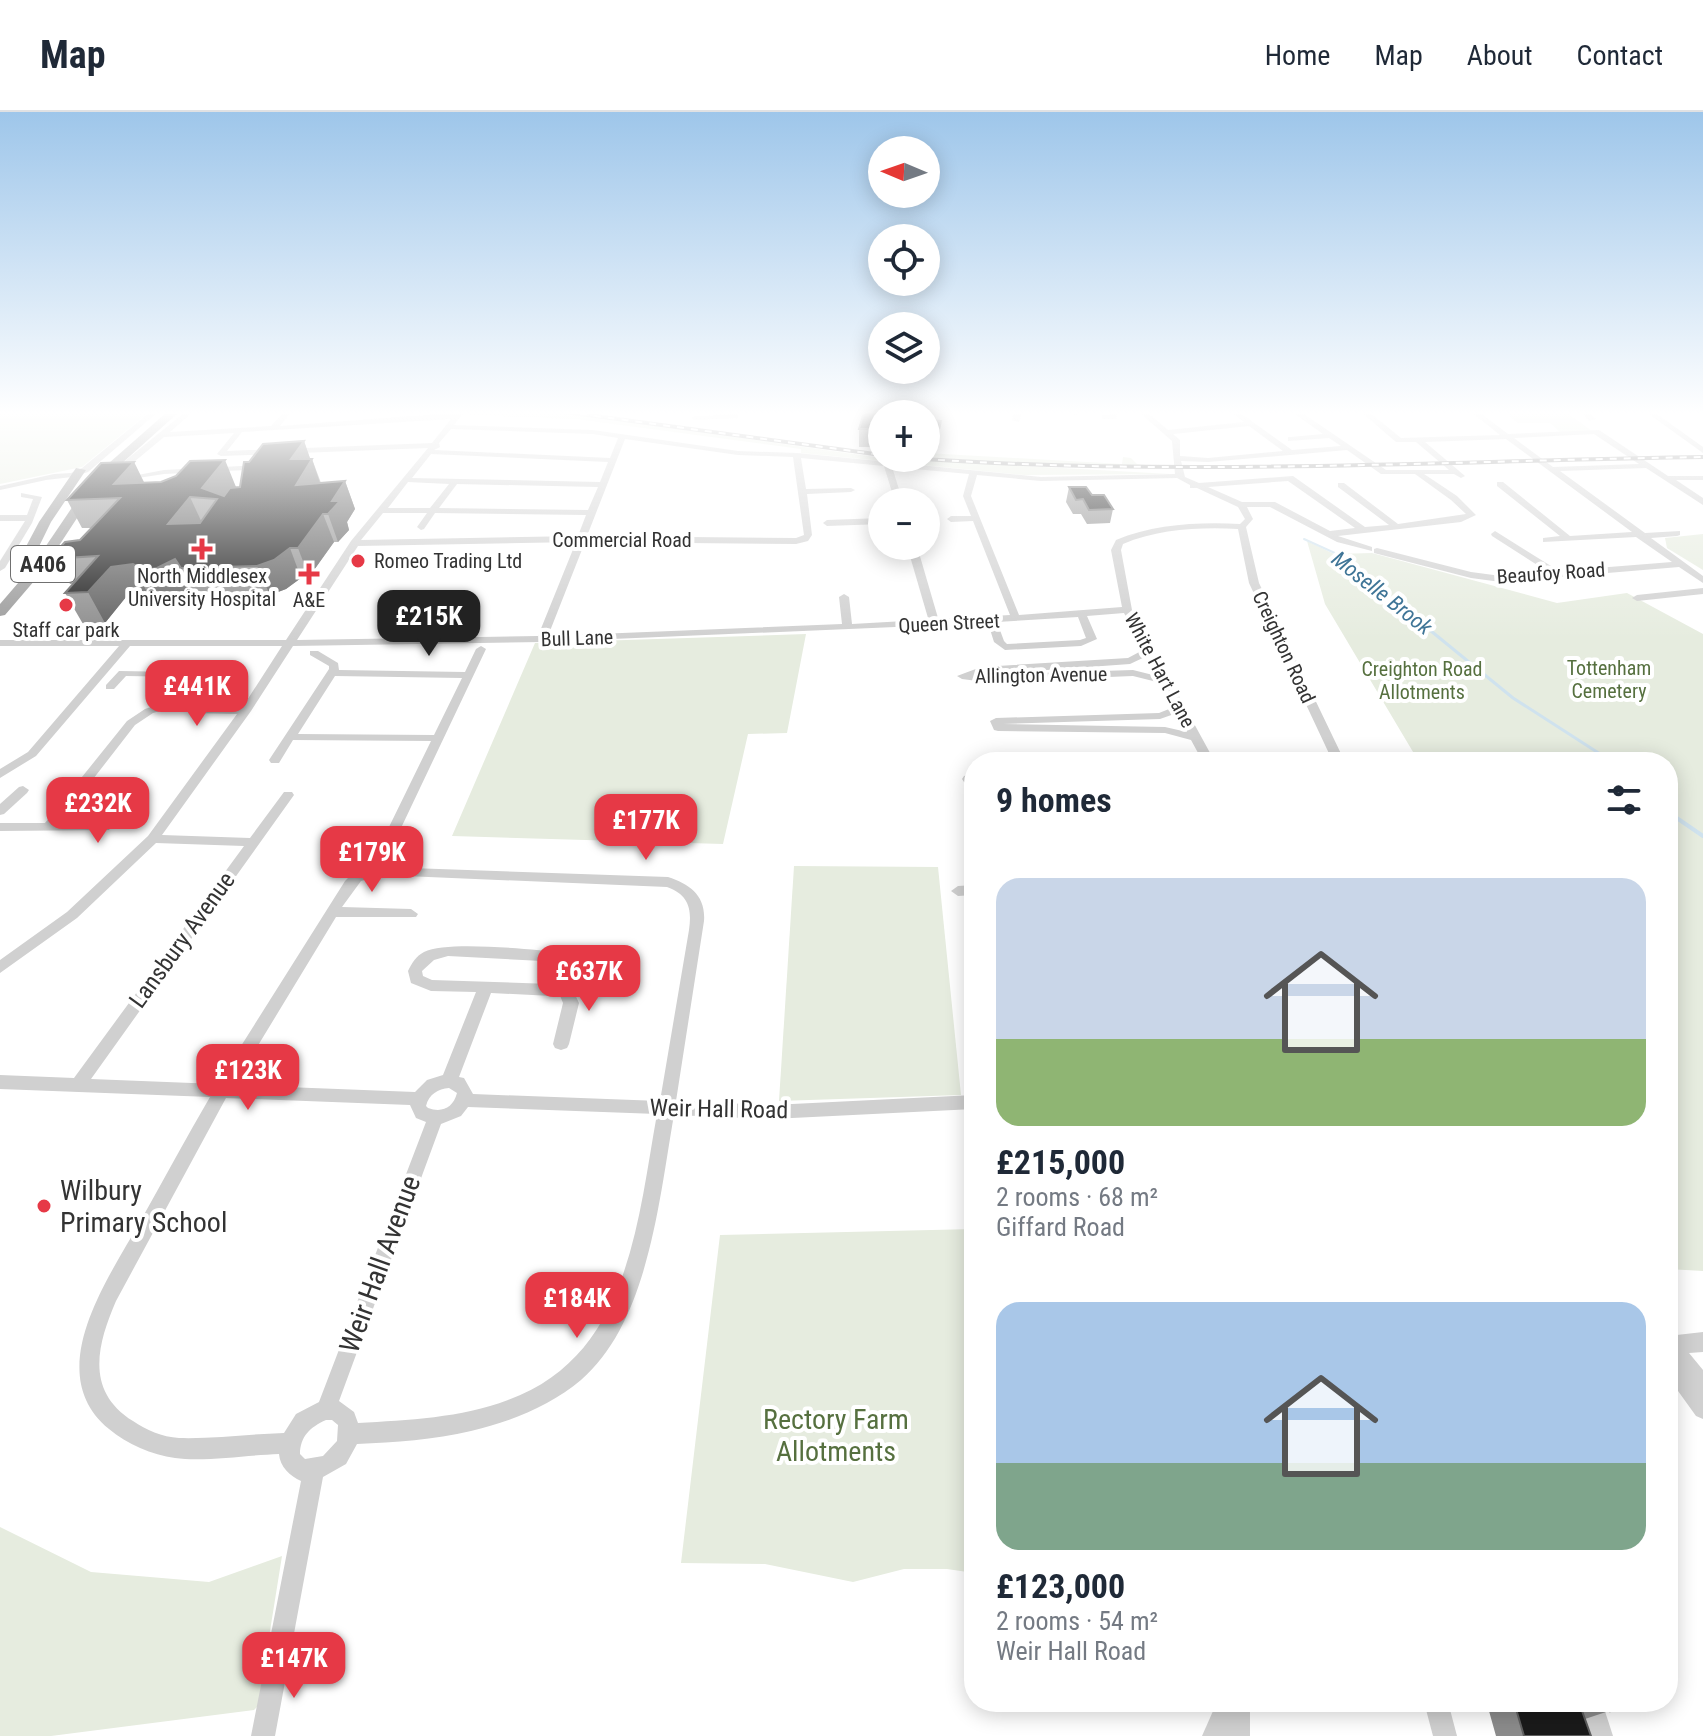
<!DOCTYPE html>
<meta charset="utf-8">
<style>
body{margin:0;font-family:"Roboto Condensed",sans-serif;background:#f6f6f7;color:#1f2937;height:100vh;display:flex;flex-direction:column;font-size:30px;white-space:nowrap}
*{box-sizing:border-box;margin:0}
p{font-size:26px;color:#747a83}
.icon{flex:none;width:44px;height:44px;fill:none;stroke:currentColor;stroke-width:2;stroke-linecap:round;stroke-linejoin:round}
.map{position:relative;flex:1;overflow:hidden}
.side{position:absolute;left:964px;top:640px;width:714px;height:960px;display:flex;flex-direction:column;background:#fff;border-radius:32px;box-shadow:0 4px 20px #0003}
.side>*{flex:none}
.needle{width:52px;rotate:272deg}
.tools{position:absolute;left:868px;top:24px;display:grid;gap:16px}
.tools a{display:grid;place-items:center;width:72px;height:72px;border-radius:50%;background:#fff;box-shadow:0 4px 20px #0003;font-size:40px}
.price{position:absolute;translate:-50% -68px;padding:0 18px;border-radius:16px;background:#e63946;color:#fff;font-size:26px;line-height:52px;filter:drop-shadow(0 2px 4px #0008)}
.price::after{content:'';position:absolute;left:50%;top:48px;width:24px;height:18px;margin-left:-12px;background:inherit;clip-path:polygon(0 0,100% 0,50% 100%)}
.price.current{background:#222;color:#fff}
ul{padding:0;list-style:none}
li{display:grid;align-content:center;gap:16px;height:424px;padding:0 32px}
li span{display:grid;place-items:center;height:248px;border-radius:24px;color:#555}
li>.icon{margin-inline-start:auto}
span .icon{width:144px;height:144px;fill:#fffc;stroke-width:1}
li b{font-size:34px}
h2{display:flex;justify-content:space-between;align-items:center;height:96px;padding:0 32px;font-size:34px}
header{display:flex;align-items:center;gap:48px;box-sizing:border-box;height:112px;padding:0 40px;background:#fff;border-bottom:2px solid #e0e1e3}
header strong{font-size:38px}
nav{display:flex;gap:44px;margin-inline-start:auto;font-size:28px}
.map>svg:first-child{display:block}
.green{fill:#e6ecdf}
.lines{fill:none;stroke-linecap:round;stroke-linejoin:round}
.stream-far2{stroke:#cfe2ee;stroke-width:2}
.stream-far1{stroke:#cfe2ee;stroke-width:3}
.stream{stroke:#cfe2ee;stroke-width:4}
.minor{fill:#d0d0d0;fill-rule:evenodd}
.highway{fill:#9a9a9a;fill-rule:evenodd}
.rail-casing{stroke:#888;stroke-width:4}
.rail{stroke:#fff;stroke-width:2;stroke-dasharray:7;stroke-linecap:butt}
.wall{fill:#8c8c8c}
.shaded-wall{fill:#5f5f5f}
.building{fill:#1a1a1a;stroke:#5f5f5f;stroke-width:2;fill-rule:evenodd}
.poi-dot{fill:#e63946;stroke:#fff;stroke-width:3}
.labels{text-anchor:middle;dominant-baseline:central;stroke-width:8;stroke-linejoin:round;paint-order:stroke}
.far-street-label{font-size:20px;fill:#333;stroke:#fff}
.far-poi-label{font-size:20px;fill:#333;stroke:#fff}
.far-park-label{font-size:20px;fill:#56703f;stroke:#fff}
.shield{fill:#fff;stroke:#707070;stroke-width:2}
.shield-label{font-size:22px;font-weight:bold;fill:#333}
.far-water-label{font-size:22px;font-style:italic;fill:#3f7597;stroke:#fff}
.street-label{font-size:24px;fill:#333;stroke:#fff}
.near-poi-label{font-size:28px;fill:#333;stroke:#fff;text-anchor:start}
.near-street-label{font-size:28px;fill:#333;stroke:#fff}
.near-park-label{font-size:28px;fill:#56703f;stroke:#fff}
</style>
<header>
<strong>Map</strong>
<nav><a>Home</a><a>Map</a><a>About</a><a>Contact</a></nav>
</header>
<div class="map">
<svg width="1703" height="1624" viewBox="0 0 1703 1624">
<rect width="100%" height="100%" fill="#fff"/>
<g class="green">
<path d="M0,300H149L82,355L0,372Z"/>
<path d="M470,300H556L882,346L1170,362L1024,363L801,341V337L576,307L467,303Z"/>
<path d="M1504,300H1566L1592,319L1561,321L1550,311H1518Z"/>
<path d="M926,341L1122,352L1123,345L1131,346L1137,352L1169,356L1041,353L926,345Z"/>
<path d="M1703,422V458L1667,436L1665,426Z"/>
<path d="M1307,429L1334,442L1372,441L1557,491L1627,481L1703,522V1159L1668,1157V650H1419L1325,492Z"/>
<path d="M806,522L787,621L748,622L723,732L452,724L535,531Z"/>
<path d="M794,754L938,755L961,983L779,989Z"/>
<path d="M974,1117V1461L947,1457H904L853,1470L765,1452L681,1451L720,1123Z"/>
<path d="M0,1415L91,1460L209,1470L282,1444L258,1594L254,1598L51,1624H0Z"/>
</g>
<g class="lines">
<path class="stream-far2" d="M1304,427L1337,442L1352,454"/>
<path class="stream-far1" d="M1349,452L1513,586L1611,649"/>
<g class="stream">
<path d="M1608,647L1613,650"/>
<path d="M1668,700L1703,724"/>
</g>
<g class="minor">
<path d="M150,300H158L88,360L72,365L46,368L0,378V374L54,362L71,361L82,356Z"/>
<path d="M185,300H193L170,320L271,314L284,300H291L280,314L464,300L454,313L593,318L738,339L797,341L1041,365L1175,362L1172,329L1139,300H1147L1168,318L1244,310L1231,300H1239L1292,338L1341,334L1329,326L1288,329V325H1291L1323,322L1292,300H1301L1386,358H1449L1416,330H1396L1361,300H1369L1401,326L1500,323L1471,300H1479L1508,322L1599,318L1668,364H1703V368H1676L1703,386V393L1646,356L1560,359L1645,421L1680,419V423L1677,424L1651,426L1703,464V471L1679,455L1501,470L1471,466L1374,441V437L1377,436L1471,460L1501,464L1548,460L1492,424L1491,422L1495,419L1559,459L1672,450L1636,425L1543,430V426L1560,424L1497,374V370H1503L1570,424L1632,420L1506,327L1425,330L1465,364L1461,366L1454,362H1424L1457,384L1476,403L1461,410L1338,424L1372,435V439L1337,430L1270,395H1247L1253,407L1246,415L1259,471L1345,650H1333L1249,471L1238,417C1201,415 1158,417 1123,432L1121,438L1132,498L1215,650H1203L1191,628L1165,621L998,619L994,618L990,609L996,606L1159,601L1174,595L1161,571L1133,564L985,570L962,567L957,564L981,555L1128,546L1143,538L1124,501L1087,504L1097,527L1081,534L1005,538L994,530L988,511L542,530L293,534L251,599L162,723L250,726L284,680H292L294,683L91,967L217,972L345,769L362,752L389,715L431,629L293,628L279,651H271L269,648L329,557V554L310,543V539H318L338,551L339,558L465,560L476,537L481,534L486,537L401,716L373,757L382,755L668,765C690,772 706,784 704,809L676,989L772,993L974,983V997L772,1007L674,1003C659,1087 649,1209 581,1268C550,1294 510,1310 471,1319C434,1328 395,1330 357,1332L346,1352L323,1365L275,1624H251L301,1369C290,1364 280,1355 279,1342C249,1343 204,1350 175,1346C152,1343 127,1332 109,1317C40,1260 109,1166 141,1108C164,1067 186,1026 210,985L0,977V963L74,966L244,734L156,731L77,806L0,861V848L67,800L148,724L237,602L191,601L174,595L153,601L135,613L59,711H101L118,691H126L128,694L109,718L0,719V711H45L127,609L145,597L169,589V580L182,565L126,564L114,577H106V573L119,559L240,561L241,563L236,566L194,565L180,581V589L193,595L242,596L282,534H130L36,644L0,666V657L28,640L119,534H0V528H286L351,429L428,336L221,344L217,342L234,321L164,325L116,365H110V361ZM451,307L432,331L227,339L242,320ZM1249,314L1283,339L1208,346L1180,344V328L1173,322ZM451,317L593,322L618,326L610,346L434,338L440,335L439,331ZM1594,322L1639,352L1553,355L1514,326ZM625,327L738,343L793,345L804,423L796,426L587,424ZM1347,338L1381,362H1415L1451,388L1466,402L1398,412L1344,371H1338V375L1389,413L1365,415L1293,364L1199,371L1185,365L1181,349L1208,350ZM431,342L608,350L600,370L412,366ZM801,346L884,354L895,390H903L892,355L969,362L963,384L971,404H951L947,407L951,410L973,409L1010,503L852,512L849,485L844,482L839,485L842,512L548,524L585,430L796,432L808,429L812,423L807,382L851,380L855,378L851,376L806,377ZM977,363L1041,369L1177,366L1190,373V376H1197L1238,395L1245,407L1240,412C1199,410 1154,412 1116,428L1111,438L1122,495L1019,503L971,384ZM1288,369L1355,416L1330,419L1275,390H1242L1208,375ZM408,370L449,372L430,396H388ZM457,372L598,375L588,398L439,396ZM383,401H427L417,415L421,418L424,417L435,401L586,403L578,424L361,428ZM576,430L538,524L297,528L358,434ZM1078,505L1086,526L1080,528L1007,532L1004,529L997,510ZM1147,544L1157,564L1133,558L977,563L1130,552ZM335,564L462,566L434,623L298,622ZM1177,601L1187,620L1165,615L1003,612L1160,607ZM382,763L667,775C689,783 692,797 689,818L660,989L473,982L464,966L459,965L491,881L552,884L559,881L563,891L553,932L555,936L561,938L567,936L569,932L579,891L571,874C579,865 582,856 576,845L563,840C532,838 448,828 424,840C416,844 412,851 408,859L411,871L431,879L476,880L443,963L427,968L415,980L234,973L336,805H416L418,802L411,797L342,795L361,769ZM448,844L561,850L565,852C566,863 561,868 551,872L432,868L423,864L422,859L434,848ZM449,976L457,981C453,996 442,1001 428,996L426,994C429,982 438,977 449,976ZM226,986L410,993L416,1006L426,1010L319,1290L296,1302L284,1321C249,1322 213,1327 179,1326C162,1325 146,1318 133,1309C85,1279 97,1233 116,1189ZM468,995L657,1002C637,1112 629,1244 508,1288C461,1306 408,1308 358,1311L354,1300L339,1289L441,1012L461,1004ZM326,1308H332L338,1313L337,1329L323,1344L305,1347L300,1342C300,1325 310,1315 326,1308Z"/>
<path d="M1014,300H1022L1019,310L1012,308Z"/>
<path d="M1071,300H1079V301L1075,303Z"/>
<path d="M1109,300H1117L1116,307H1102V303H1109Z"/>
<path d="M1581,300H1589L1596,307L1589,309Z"/>
<path d="M1646,300H1654L1703,335V341Z"/>
<path d="M735,302H738V306L695,308L691,306L695,304Z"/>
<path d="M262,353L266,355L265,357L164,362L131,367L127,365L164,358Z"/>
<path d="M21,381L42,385L32,411L5,456L0,459V449L25,409H0V403H27L33,387L21,385Z"/>
<path d="M882,406V412L827,414L823,411L827,408Z"/>
<path d="M907,434H917L938,506L937,508L928,506Z"/>
<path d="M1703,476V482L1637,489L1632,486L1637,483Z"/>
<path d="M968,663H974V671L964,670L962,667L964,664Z"/>
<path d="M23,674L29,678L27,681L4,702L0,703V692L19,675Z"/>
<path d="M974,773V783L958,784L951,779L958,774Z"/>
<path d="M1703,1220V1240L1689,1241L1703,1258V1307L1696,1304L1668,1265V1224Z"/>
<path d="M1217,1590H1250V1624H1202Z"/>
<path d="M1424,1590H1448L1457,1624H1433Z"/>
<path d="M1578,1590H1602L1613,1624H1589Z"/>
</g>
<g class="highway">
<path d="M167,300H179L100,371L41,461L5,503L0,504V492L31,456L92,366Z"/>
<path d="M76,356L86,358L51,410L26,461L14,464L12,461L39,410Z"/>
</g>
<defs>
<g id="rail">
<path d="M566,300L882,343"/>
<path d="M910,346C1175,365 1438,349 1703,345"/>
</g>
</defs>
<use href="#rail" class="rail-casing"/>
<use href="#rail" class="rail"/>
</g>
<g class="wall">
<path d="M882,302V335H859V317Z"/>
<path d="M926,308L941,309L938,335H926Z"/>
<path d="M304,329L310,347H312L321,371L345,369L355,397L347,410L349,418L338,430H334L309,465L301,466L286,477L270,483L195,486L189,477L171,486L159,488L148,482L126,485L105,511L83,512L65,481L74,472H70L54,442L80,428L92,416H82L67,388L134,350L144,370L240,375L249,350Z"/>
<path d="M1069,375L1092,383L1113,397L1110,411L1087,412L1081,402H1073L1066,390Z"/>
<path d="M1464,1590H1606L1609,1599L1585,1607L1591,1624H1496L1489,1599L1467,1597Z"/>
</g>
<g class="shaded-wall">
<path d="M304,329L311,349L312,347L321,374L296,373L291,347Z"/>
<path d="M225,348L236,375L220,395L217,387L202,376Z"/>
<path d="M134,350L147,377L114,372Z"/>
<path d="M345,369L355,397L347,410L349,418L338,430L328,402L332,389Z"/>
<path d="M190,385L203,413L168,412Z"/>
<path d="M323,402L334,430L309,465L298,436Z"/>
<path d="M290,436L301,466L286,477L270,483L257,454Z"/>
<path d="M175,447L189,477L171,486L159,488L144,458Z"/>
<path d="M133,452L148,482L126,485L105,511L88,480L111,455Z"/>
</g>
<g class="building">
<path d="M864,300H924V302H882V317H859Z"/>
<path d="M926,308L941,309L939,317H926Z"/>
<path d="M304,329L291,347H312L296,373L345,369L332,389H340L328,402H323L298,436H290L274,448L257,454L181,456L175,447L157,456L144,458L133,452L111,455L88,480L65,481L98,444L65,446L69,442H54L65,430L80,428L120,386L67,388L101,351L134,350L114,372L161,370L176,364L190,349L225,348L202,376L224,384L230,376L240,375L244,350H249L263,332ZM190,385L217,387L200,411L168,412Z"/>
<path d="M1069,375H1086L1092,383H1104L1113,397L1089,398L1083,387L1076,388Z"/>
<path d="M1514,1590H1606L1609,1599L1581,1596L1591,1624H1524Z"/>
</g>
<linearGradient id="sky" x2="0" y2="1"><stop stop-color="#9ec6ea"/><stop offset="0.57" stop-color="#fff"/><stop offset="1" stop-color="#fff" stop-opacity="0"/></linearGradient>
<rect width="1703" height="528" fill="url(#sky)"/>
<g class="poi-dot">
<path d="M198 425h8v8h8v8h-8v8h-8v-8h-8v-8h8z"/>
<circle cx="358" cy="449" r="8"/>
<path d="M305 450h8v8h8v8h-8v8h-8v-8h-8v-8h8z"/>
<circle cx="66" cy="493" r="8"/>
<circle cx="44" cy="1094" r="8"/>
</g>
<g class="labels">
<g class="far-street-label">
<text x="622" y="428">Commercial Road</text>
<text transform="translate(1551 461) rotate(-4)">Beaufoy Road</text>
<text transform="translate(949 511) rotate(-3)">Queen Street</text>
<text transform="translate(577 526) rotate(-2)">Bull Lane</text>
<text transform="translate(1284 535) rotate(65)">Creighton Road</text>
<text transform="translate(1160 558) rotate(62)">White Hart Lane</text>
<text transform="translate(1041 563) rotate(-1)">Allington Avenue</text>
</g>
<g class="far-poi-label">
<text x="374" y="449" text-anchor="start">Romeo Trading Ltd</text>
<text x="202" y="464">North Middlesex<tspan x="202" dy="23">University Hospital</tspan></text>
<text x="309" y="488">A&amp;E</text>
<text x="66" y="518">Staff car park</text>
</g>
<g class="far-park-label">
<text x="1609" y="556">Tottenham<tspan x="1609" dy="23">Cemetery</tspan></text>
<text x="1422" y="557">Creighton Road<tspan x="1422" dy="23">Allotments</tspan></text>
</g>
<rect class="shield" x="11" y="434" width="64" height="36" rx="6"/>
<g class="shield-label">
<text x="43" y="452">A406</text>
</g>
<g class="far-water-label">
<text transform="translate(1382 481) rotate(38)">Moselle Brook</text>
</g>
<g class="street-label">
<text transform="translate(182 828) rotate(-54)">Lansbury Avenue</text>
<text transform="translate(719 997) rotate(1)">Weir Hall Road</text>
</g>
<g class="near-poi-label">
<text x="60" y="1078">Wilbury<tspan x="60" dy="32">Primary School</tspan></text>
</g>
<g class="near-street-label">
<text transform="translate(380 1152) rotate(-70)">Weir Hall Avenue</text>
</g>
<g class="near-park-label">
<text x="836" y="1307">Rectory Farm<tspan x="836" dy="32">Allotments</tspan></text>
</g>
</g>
</svg>
<div class="tools">
<a><svg class="needle" viewBox="-14 -14 28 28"><path d="M0-13l5 13h-10z" fill="#e53935"/><path d="M0 13l5-13h-10z" fill="#747a83"/></svg></a>
<a><svg class="icon" aria-label="locate" viewBox="0 0 24 24"><circle cx="12" cy="12" r="6"/><path d="M12 2v4M12 18v4M2 12h4M18 12h4"/></svg></a>
<a><svg class="icon" aria-label="layers" viewBox="0 0 24 24"><path d="M12 4l9 5-9 5-9-5zM3 14l9 5 9-5"/></svg></a>
<a>+</a>
<a>−</a>
</div>
<b class="price current" style="left:429px;top:546px">£215K</b>
<b class="price" style="left:197px;top:616px">£441K</b>
<b class="price" style="left:98px;top:733px">£232K</b>
<b class="price" style="left:646px;top:750px">£177K</b>
<b class="price" style="left:372px;top:782px">£179K</b>
<b class="price" style="left:589px;top:901px">£637K</b>
<b class="price" style="left:248px;top:1000px">£123K</b>
<b class="price" style="left:577px;top:1228px">£184K</b>
<b class="price" style="left:294px;top:1588px">£147K</b>
<section class="side">
<h2>9 homes<svg class="icon" aria-label="filters" viewBox="0 0 24 24"><path d="M4 7h16M4 17h16"/><circle cx="9" cy="7" r="2"/><circle cx="15" cy="17" r="2"/></svg></h2>
<ul>
<li><span style="background:linear-gradient(#c9d6e8 65%,#8fb573 0)"><svg class="icon" aria-label="home" viewBox="0 0 24 24"><path d="M3 11l9-7 9 7M6 9v11h12V9"/></svg></span><div><b>£215,000</b><p>2 rooms · 68 m²</p><p>Giffard Road</p></div></li>
<li><span style="background:linear-gradient(#a9c7e8 65%,#7fa58c 0)"><svg class="icon" aria-label="home" viewBox="0 0 24 24"><path d="M3 11l9-7 9 7M6 9v11h12V9"/></svg></span><div><b>£123,000</b><p>2 rooms · 54 m²</p><p>Weir Hall Road</p></div></li>
</ul>
</section>
</div>
